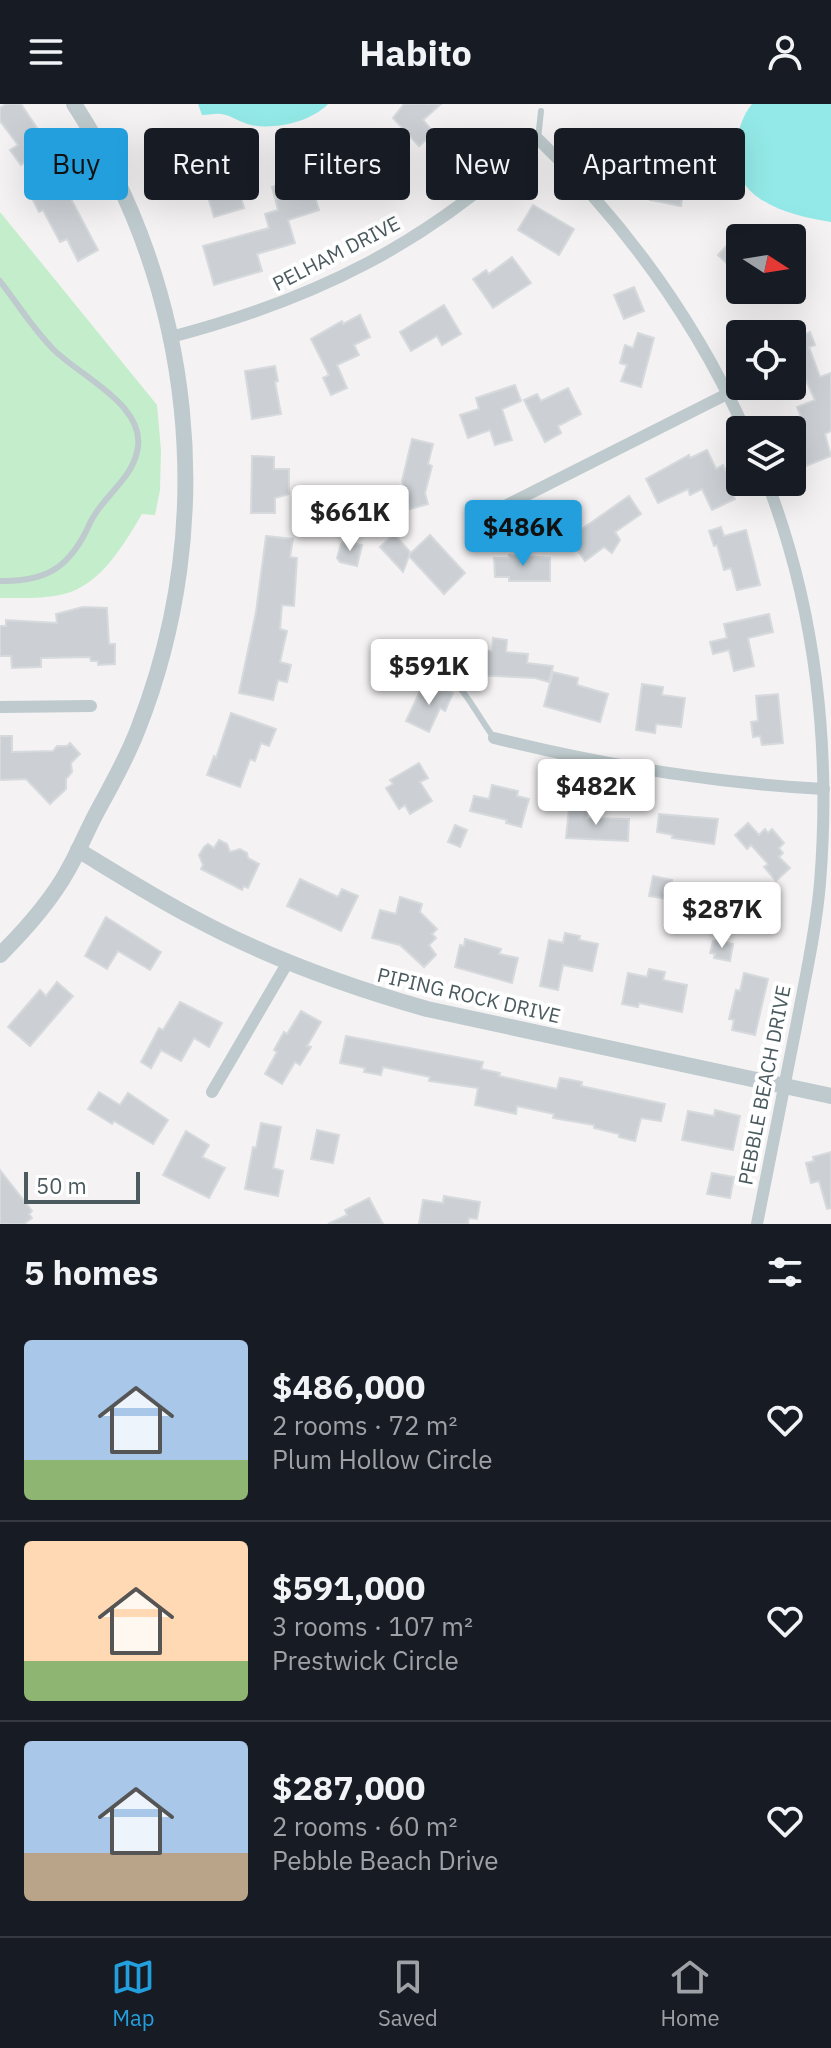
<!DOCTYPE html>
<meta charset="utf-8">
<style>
body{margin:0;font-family:"IBM Plex Sans",sans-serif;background:#20242c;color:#f1f3f6;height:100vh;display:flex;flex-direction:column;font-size:30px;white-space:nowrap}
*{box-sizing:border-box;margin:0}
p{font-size:26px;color:#9ea1a6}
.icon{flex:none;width:44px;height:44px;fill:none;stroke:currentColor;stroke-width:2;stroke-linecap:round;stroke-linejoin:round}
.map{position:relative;height:1120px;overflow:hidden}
.panel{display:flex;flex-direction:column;background:#171b24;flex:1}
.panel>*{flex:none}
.hud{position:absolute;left:24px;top:24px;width:784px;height:72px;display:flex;gap:16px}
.needle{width:52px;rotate:102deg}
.tools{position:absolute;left:726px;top:120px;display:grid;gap:16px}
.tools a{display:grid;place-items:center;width:80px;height:80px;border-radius:8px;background:#171b24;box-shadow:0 8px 32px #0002;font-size:40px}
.scale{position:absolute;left:24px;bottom:20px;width:116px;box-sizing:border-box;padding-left:8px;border:4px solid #4a5a5f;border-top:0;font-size:22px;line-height:28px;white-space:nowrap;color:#4a5a5f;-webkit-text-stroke:6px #fff;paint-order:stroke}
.price{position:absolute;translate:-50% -68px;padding:0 18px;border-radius:8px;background:#fff;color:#222;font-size:26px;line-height:52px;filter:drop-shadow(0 2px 4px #0008)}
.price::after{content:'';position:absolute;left:50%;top:48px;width:24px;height:18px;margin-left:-12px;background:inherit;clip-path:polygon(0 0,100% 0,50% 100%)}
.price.active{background:#239fdd;color:#111}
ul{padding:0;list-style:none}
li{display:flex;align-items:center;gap:24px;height:200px;padding:0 24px}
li+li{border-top:2px solid #363941}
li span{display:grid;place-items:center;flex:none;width:224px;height:160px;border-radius:8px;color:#555}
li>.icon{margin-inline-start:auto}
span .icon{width:96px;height:96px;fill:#fffc;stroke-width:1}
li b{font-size:34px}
h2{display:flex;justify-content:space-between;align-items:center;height:96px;padding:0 24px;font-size:34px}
.pill{padding:0 28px;border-radius:8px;background:#171b24;box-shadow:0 8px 32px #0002;font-size:28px;line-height:72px}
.pill.active{background:#239fdd;color:#111}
header{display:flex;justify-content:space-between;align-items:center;height:104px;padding:0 24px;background:#171b24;font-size:36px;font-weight:800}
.tabs{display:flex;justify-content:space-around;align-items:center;height:112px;border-top:2px solid #363941;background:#171b24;font-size:22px;color:#9ea1a6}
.tabs a{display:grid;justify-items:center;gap:4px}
.tabs .active{color:#239fdd}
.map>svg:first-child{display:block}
.green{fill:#c4eecb}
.water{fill:#93e9e7}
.building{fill:#ccd0d4;stroke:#d6dadd;stroke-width:2}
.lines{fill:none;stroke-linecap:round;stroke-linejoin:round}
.service{stroke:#becacd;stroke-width:6}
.minor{stroke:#becacd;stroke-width:12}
.tertiary{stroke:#becacd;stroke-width:16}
.labels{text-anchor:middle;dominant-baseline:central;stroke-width:8;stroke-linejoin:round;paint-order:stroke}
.street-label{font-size:20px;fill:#4a5a5f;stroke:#fff}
</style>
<header><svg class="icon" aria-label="menu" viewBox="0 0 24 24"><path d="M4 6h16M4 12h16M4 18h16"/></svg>Habito<svg class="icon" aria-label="person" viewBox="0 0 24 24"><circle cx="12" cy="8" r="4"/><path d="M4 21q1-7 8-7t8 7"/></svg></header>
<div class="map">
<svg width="831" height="1120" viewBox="0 0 831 1120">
<rect width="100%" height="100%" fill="#f4f2f3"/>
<path class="green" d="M0,108L157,301L161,346L160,386L155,411L142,410C124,440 101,481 64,490C43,495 21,494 0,494Z"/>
<g class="water">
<path d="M198,0H328C311,18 274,26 251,21C241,19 231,11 221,10C216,9 208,11 202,11Z"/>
<path d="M752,0H831V118C785,111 724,94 737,35C740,22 743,11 752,0Z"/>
</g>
<g class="building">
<path d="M6,0H21L53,48L33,63L28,56L21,61L10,46L18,41L0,17V4Z"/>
<path d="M404,0H441L423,16L434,29L419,42L393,14Z"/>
<path d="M673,27L692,30L681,102L650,96L654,66H657L660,51L668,52Z"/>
<path d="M376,31L400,58L360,94L339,69L365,47L362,43Z"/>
<path d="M173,42L190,79L169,88L153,51Z"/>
<path d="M333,47L343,59L333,68L323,56Z"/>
<path d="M309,72L319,106L288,116L295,139L257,150L262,167L214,181L203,142L269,124L265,110L278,106L272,83Z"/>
<path d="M54,78L57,82L62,78L98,146L78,157L67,135L60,138L43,106L39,108L31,92Z"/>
<path d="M238,83L244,104L214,113L208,93Z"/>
<path d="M533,101L574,125L559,151L518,126Z"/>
<path d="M740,128V172L718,151Z"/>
<path d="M512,153L531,179L493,204L473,175L486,166L489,170Z"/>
<path d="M634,183L644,207L624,215L614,191Z"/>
<path d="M444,201L461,230L442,241L437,232L411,247L400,228Z"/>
<path d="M360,211L370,233L354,241L359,251L337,261L347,284L331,291L323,274L329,271L311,235L342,217L343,220Z"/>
<path d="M810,228L815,241L809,243L820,273L831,269V327L825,330L831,352L806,362L788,317L801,313L797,303L815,296L802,267L792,271V235Z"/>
<path d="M638,229L654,234L641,283L621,277L627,261L620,259L625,241L633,244Z"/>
<path d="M275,262L278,277L275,278L281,310L252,315L245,267Z"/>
<path d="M515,281L521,297L502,305L512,336L495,341L490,326L468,334L460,311L479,305L476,294Z"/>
<path d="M568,284L581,310L558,322L561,329L545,338L524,296L537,290L541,297Z"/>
<path d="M412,335L433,340L428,360L432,362L425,389L428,400L410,405L402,377Z"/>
<path d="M707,346L716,365L723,361L732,379L728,381L735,395L712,406L702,385L690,391L688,385L658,399L646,375L689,351L690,354Z"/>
<path d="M252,352L274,353V365H289V390L275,394V409H251Z"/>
<path d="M629,392L641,410L615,428L620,436L612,449L604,443L585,457L569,434Z"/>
<path d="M721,423L724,432L746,426L760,481L737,486L731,464L724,466L717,441L714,442L709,427Z"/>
<path d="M394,430L410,448L409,451L430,431L465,469L444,490L409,452L403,468L380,443Z"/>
<path d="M266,432L293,435L290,453L297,454L294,502L282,501L280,525L287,527L280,558L291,561L287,578L278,576L273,596L239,589L256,508Z"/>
<path d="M344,437L362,441L357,462L340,458L337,454L341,440Z"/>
<path d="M509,451L550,454V477H509V473H495L494,454H509Z"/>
<path d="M83,503L107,504L109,540H115V560L98,561V557H91L90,553L41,554V563L12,564L11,552H0V522H6V516L57,519L56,510Z"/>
<path d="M769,510L773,528L748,534L754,562L734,567L729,546L713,550L710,538L727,534L724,520Z"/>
<path d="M493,534L507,536L506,548L528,550L527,559L553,562L549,578L535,574L455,570L457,549L484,551L485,547H492Z"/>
<path d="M553,568L578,574L577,581L608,590L600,618L544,602Z"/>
<path d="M432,579L453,589L445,607L440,604L429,628L406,617L420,587L427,590Z"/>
<path d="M642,580L663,583L662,591L685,594L681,623L656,620L655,629L636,626Z"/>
<path d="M778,590L783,639L762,641L760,632L753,633L751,618L758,617L756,592Z"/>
<path d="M231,609L276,625L269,642L261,639L255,657L250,655L240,683L207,671L214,652L216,654Z"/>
<path d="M0,632H12V648L53,647L57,642H67L70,639L80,650L71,659L72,668L66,675V685L50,700L26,675L0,676Z"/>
<path d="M419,659L428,674L420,678L432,697L410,710L405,701L399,705L386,684L393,680L390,676Z"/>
<path d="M492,681L518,687L517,692L529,695L521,723L506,719L507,716L470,707L474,692L489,695Z"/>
<path d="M569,704L587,705V714L629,715L628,737L566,734Z"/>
<path d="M659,710L718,715L714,740L672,734L673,731L657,728Z"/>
<path d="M748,719L759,731L765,725L768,729L772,725L784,739L779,744L783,749L779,753L790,764L776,777L764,763L768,760L751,741L747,745L735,731Z"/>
<path d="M455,721L467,726L460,743L448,738Z"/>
<path d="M219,736L227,740L230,748L240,745L247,749L248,754L259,760L248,784L244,782L242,786L201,765L203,761L199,751L204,743L208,740L214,744Z"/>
<path d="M653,772L672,776L668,795L649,792Z"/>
<path d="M300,775L338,793L342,785L358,792L341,827L287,802Z"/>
<path d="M400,793L422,800L420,808L437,825L432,830L436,834L429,841L436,851L424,863L400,841L372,834L380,806L396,810Z"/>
<path d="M106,813L161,848L150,866L118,847L107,865L85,852Z"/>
<path d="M565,829L580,832L579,836L598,840L592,867L563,861L558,886L540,882L549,836L563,839Z"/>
<path d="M465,835L501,845L499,850L518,854L512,879L455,863L460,841L464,842Z"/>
<path d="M717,836L733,840L730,857L714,854L715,850L710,849L713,837Z"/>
<path d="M649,865L665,868L663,876L687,881L682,908L639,899L638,903L622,900L628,869L647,873Z"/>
<path d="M744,869L768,875L755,931L732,926L734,916L729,915L736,886L740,887Z"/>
<path d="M57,878L73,892L30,942L8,923L40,886L46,892Z"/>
<path d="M180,898L222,919L209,943L194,934L181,957L161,946L151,964L141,958L159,924L163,926Z"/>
<path d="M301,907L321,918L307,942L311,943L300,961L295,958L282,980L265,970L277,948L274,946L284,928L287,930Z"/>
<path d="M346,932L483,958L481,965L500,969L499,972L557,985L560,974L582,978L581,982L665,1000L661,1017L641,1014L635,1037L619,1033V1030L594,1024V1021L553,1014L554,1010L517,1002L516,1010L475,1001L478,984L429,977L430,973L383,963L381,971L364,968L365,964L340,959Z"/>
<path d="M99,988L120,1001L128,989L168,1016L153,1040L114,1017L112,1020L88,1005Z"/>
<path d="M715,1006L740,1012L733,1046L682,1036L688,1007L714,1012Z"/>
<path d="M261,1019L281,1023L273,1064L283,1067L278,1092L245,1085L253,1043L256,1044Z"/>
<path d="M317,1026L339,1031L333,1059L311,1055Z"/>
<path d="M186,1027L209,1041L202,1053L225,1064L209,1094L163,1071Z"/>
<path d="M831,1048V1104L827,1105L819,1077L811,1079L806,1059L814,1057L813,1053Z"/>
<path d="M0,1066L32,1107L29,1110L32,1114L24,1120H0Z"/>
<path d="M712,1069L734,1073L730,1094L707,1090Z"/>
<path d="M444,1092L480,1098L477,1115L469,1114L468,1120H419L423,1096L443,1099Z"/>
<path d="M369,1094L383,1120H328L347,1111L345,1106Z"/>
</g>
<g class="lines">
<g class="service">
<path d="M538,35L541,7"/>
<path d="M0,177C17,199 33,225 53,245C79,272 149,302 137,348C131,376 102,393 90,419C71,462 48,478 0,477"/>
<path d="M418,551C464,577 465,593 494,634"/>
</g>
<g class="minor">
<path d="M171,233C316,195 429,139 538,35C625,119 695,216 745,326"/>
<path d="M505,402L729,289"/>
<path d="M0,603L91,602"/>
<path d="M494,634C603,661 712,679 824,685"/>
<path d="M212,988L288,858"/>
<path d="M757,1120C770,1054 783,989 796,923C805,875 816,827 820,779C831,644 816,505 767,378"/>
</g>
<g class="tertiary">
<path d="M78,746C116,769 154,793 194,814C268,854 346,882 427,905L831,992"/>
<path d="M0,851C25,826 51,797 68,766C79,747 87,726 98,706C112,680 127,654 138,625C219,418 195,187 74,0"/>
</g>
</g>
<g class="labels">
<g class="street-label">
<text transform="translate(336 149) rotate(-27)">PELHAM DRIVE</text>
<text transform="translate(469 891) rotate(13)">PIPING ROCK DRIVE</text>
<text transform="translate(764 981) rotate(-79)">PEBBLE BEACH DRIVE</text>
</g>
</g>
</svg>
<div class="tools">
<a><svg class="needle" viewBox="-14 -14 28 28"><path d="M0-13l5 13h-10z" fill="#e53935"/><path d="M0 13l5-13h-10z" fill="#9ea1a6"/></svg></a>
<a><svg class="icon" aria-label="locate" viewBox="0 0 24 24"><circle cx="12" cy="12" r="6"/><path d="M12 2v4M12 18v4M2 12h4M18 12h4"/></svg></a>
<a><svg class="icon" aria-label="layers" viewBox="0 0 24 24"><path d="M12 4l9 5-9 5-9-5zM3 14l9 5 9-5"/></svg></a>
</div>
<div class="scale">50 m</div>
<b class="price" style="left:350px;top:449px">$661K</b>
<b class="price active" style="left:523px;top:464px">$486K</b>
<b class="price" style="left:429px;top:603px">$591K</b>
<b class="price" style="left:596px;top:723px">$482K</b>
<b class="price" style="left:722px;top:846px">$287K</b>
<div class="hud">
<a class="pill active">Buy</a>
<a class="pill">Rent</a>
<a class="pill">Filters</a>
<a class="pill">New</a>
<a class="pill">Apartment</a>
</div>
</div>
<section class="panel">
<h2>5 homes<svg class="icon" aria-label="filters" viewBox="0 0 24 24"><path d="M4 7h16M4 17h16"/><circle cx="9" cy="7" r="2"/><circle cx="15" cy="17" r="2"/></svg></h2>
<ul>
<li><span style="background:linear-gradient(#a9c7e8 75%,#8fb573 0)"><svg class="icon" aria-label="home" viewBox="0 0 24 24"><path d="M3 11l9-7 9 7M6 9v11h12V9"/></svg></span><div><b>$486,000</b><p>2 rooms · 72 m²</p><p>Plum Hollow Circle</p></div><svg class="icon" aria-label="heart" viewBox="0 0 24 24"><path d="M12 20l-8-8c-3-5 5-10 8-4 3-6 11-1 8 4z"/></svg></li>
<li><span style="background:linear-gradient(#ffd9b3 75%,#8fb573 0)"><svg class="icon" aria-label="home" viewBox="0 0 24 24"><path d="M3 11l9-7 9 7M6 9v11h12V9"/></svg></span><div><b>$591,000</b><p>3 rooms · 107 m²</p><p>Prestwick Circle</p></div><svg class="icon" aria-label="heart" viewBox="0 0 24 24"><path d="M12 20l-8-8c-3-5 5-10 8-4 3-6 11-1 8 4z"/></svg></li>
<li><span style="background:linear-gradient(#a9c7e8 70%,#b9a48a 0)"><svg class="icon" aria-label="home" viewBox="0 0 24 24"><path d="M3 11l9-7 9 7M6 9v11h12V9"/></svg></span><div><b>$287,000</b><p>2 rooms · 60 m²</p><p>Pebble Beach Drive</p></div><svg class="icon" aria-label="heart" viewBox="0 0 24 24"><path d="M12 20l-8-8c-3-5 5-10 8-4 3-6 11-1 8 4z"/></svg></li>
</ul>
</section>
<nav class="tabs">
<a class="active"><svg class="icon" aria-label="map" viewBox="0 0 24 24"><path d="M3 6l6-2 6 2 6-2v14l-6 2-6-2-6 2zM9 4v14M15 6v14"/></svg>Map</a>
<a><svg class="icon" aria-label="saved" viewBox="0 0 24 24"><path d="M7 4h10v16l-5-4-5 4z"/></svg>Saved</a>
<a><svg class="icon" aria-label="home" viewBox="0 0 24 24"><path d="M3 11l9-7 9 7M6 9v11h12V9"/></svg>Home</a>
</nav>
